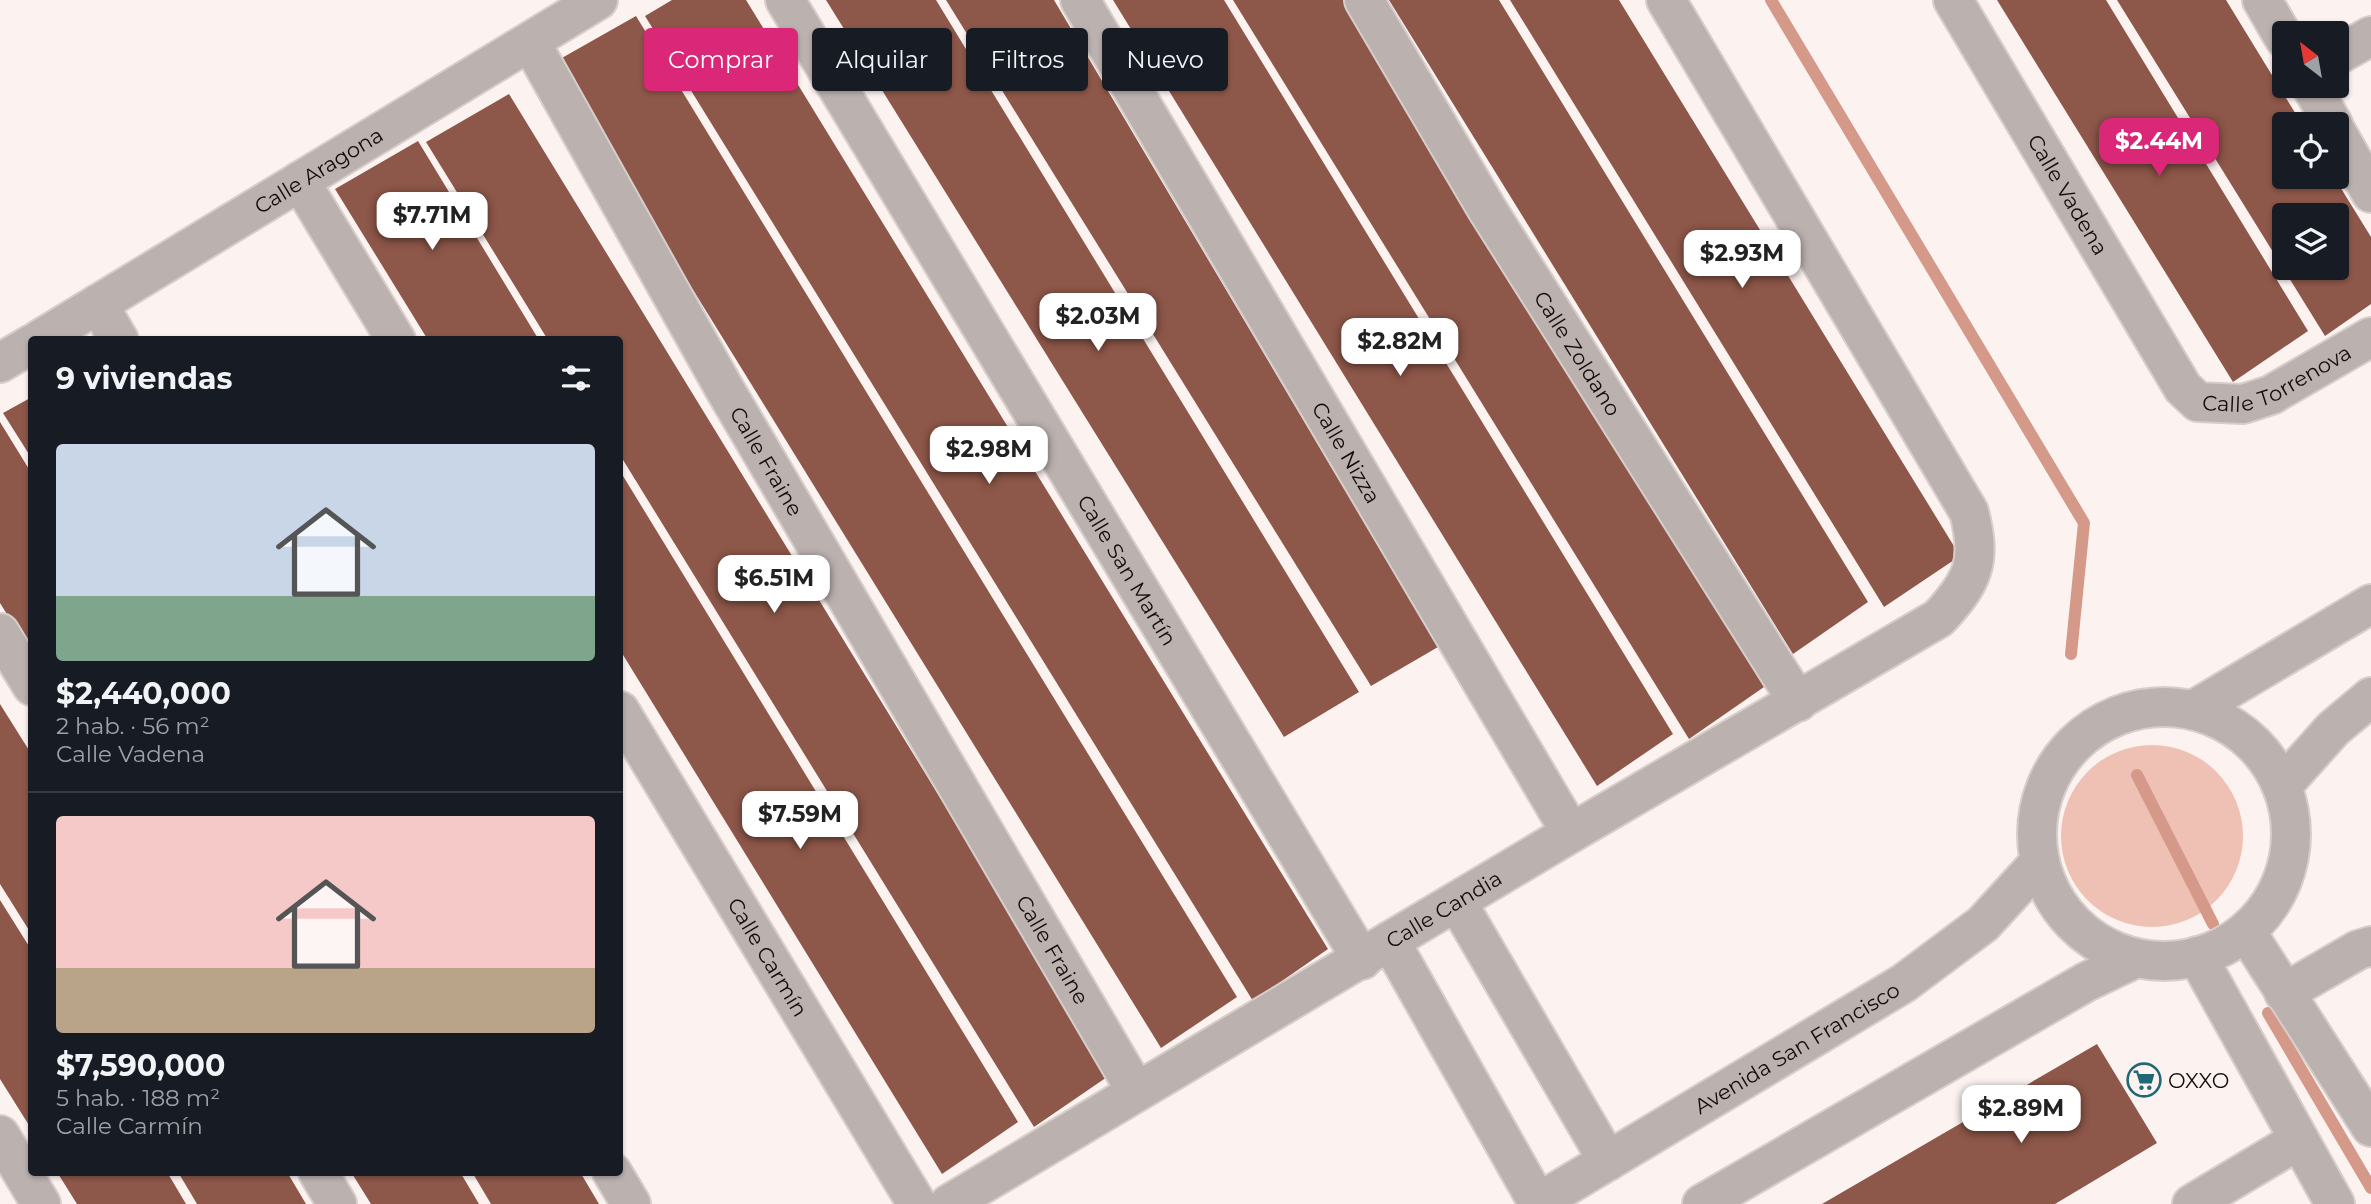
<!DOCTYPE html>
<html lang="es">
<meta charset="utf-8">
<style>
body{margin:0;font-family:Montserrat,sans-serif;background:#20242c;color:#f1f3f6;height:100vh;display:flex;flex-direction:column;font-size:26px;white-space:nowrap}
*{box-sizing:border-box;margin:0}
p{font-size:23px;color:#9ea1a6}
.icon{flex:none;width:38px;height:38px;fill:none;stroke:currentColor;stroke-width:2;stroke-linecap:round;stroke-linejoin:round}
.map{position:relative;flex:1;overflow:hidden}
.details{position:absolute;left:28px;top:336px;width:595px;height:840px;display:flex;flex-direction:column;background:#171b24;border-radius:7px;box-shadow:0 2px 5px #0004}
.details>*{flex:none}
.hud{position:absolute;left:644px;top:28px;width:665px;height:63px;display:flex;gap:14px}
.needle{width:46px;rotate:329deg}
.controls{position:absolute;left:2272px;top:21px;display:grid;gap:14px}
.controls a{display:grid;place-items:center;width:77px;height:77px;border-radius:7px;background:#171b24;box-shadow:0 2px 5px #0004;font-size:35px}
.price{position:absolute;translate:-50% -60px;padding:0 16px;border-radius:14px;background:#fff;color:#222;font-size:23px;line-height:46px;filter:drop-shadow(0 2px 4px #0008)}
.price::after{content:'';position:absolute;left:50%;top:42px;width:21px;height:16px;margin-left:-10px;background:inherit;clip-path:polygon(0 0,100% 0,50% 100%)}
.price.current{background:#db2777;color:#fff}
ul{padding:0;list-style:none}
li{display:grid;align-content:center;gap:14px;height:371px;padding:0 28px}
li+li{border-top:2px solid #363941}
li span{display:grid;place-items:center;height:217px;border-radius:7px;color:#555}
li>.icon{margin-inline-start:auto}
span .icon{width:126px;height:126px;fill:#fffc;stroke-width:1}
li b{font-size:30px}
h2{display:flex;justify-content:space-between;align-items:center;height:84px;padding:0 28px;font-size:30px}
.pill{padding:0 24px;border-radius:7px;background:#171b24;box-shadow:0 2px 5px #0004;font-size:24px;line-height:63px}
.pill.current{background:#db2777;color:#fff}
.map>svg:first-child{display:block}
.green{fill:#efc1b5}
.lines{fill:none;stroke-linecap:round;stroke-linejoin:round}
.stream{stroke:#d5998a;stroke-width:12}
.building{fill:#8d5749;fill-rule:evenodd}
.minor-casing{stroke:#d7cecc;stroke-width:42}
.tertiary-casing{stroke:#d7cecc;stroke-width:42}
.minor{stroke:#bbb2b0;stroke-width:38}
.tertiary{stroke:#bbb2b0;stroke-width:38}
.labels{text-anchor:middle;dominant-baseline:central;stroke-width:5;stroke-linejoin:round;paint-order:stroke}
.street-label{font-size:21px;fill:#130c0a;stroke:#fcf3f1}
.poi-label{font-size:21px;fill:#130c0a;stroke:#fcf3f1;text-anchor:start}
</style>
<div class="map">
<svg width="2371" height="1204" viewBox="0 0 2371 1204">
<rect width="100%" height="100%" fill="#fcf3f1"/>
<circle class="green" cx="2152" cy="836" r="91"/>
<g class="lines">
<g class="stream">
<path d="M1771,0L2084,523L2071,654"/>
<path d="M2137,775L2213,924"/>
<path d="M2268,1013L2371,1188"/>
</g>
</g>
<g class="building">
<path d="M672,0H746L1328,949L1253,1001L645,16Z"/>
<path d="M826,0H936L1359,692L1284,737Z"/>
<path d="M946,0H1054L1438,647L1371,686Z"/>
<path d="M1113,0H1224L1673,734L1597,786Z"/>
<path d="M1233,0H1344L1764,687L1689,739Z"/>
<path d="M1389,0H1499L1868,602L1793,654Z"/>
<path d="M1510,0H1619L1960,556L1884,607Z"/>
<path d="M1997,0H2106L2308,331L2233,382Z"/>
<path d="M2117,0H2226L2302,124H2284V177H2334L2371,237V304L2325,336ZM2284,215H2336V268H2284Z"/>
<path d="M636,16L1237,997L1161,1048L553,63Z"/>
<path d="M509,94L1110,1075L1034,1127L620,455V340H548L426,142Z"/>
<path d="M418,141L539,340H428L335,189Z"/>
<path d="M32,397V459L3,413Z"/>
<path d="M0,422L32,474V654L0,603Z"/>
<path d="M620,471L1018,1122L942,1174L620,650Z"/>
<path d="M0,704L32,755V935L0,884Z"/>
<path d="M0,900L32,951V1130L0,1079Z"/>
<path d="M2097,1044L2157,1143L2055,1204H1822Z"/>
<path d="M57,1172H167L186,1204H77Z"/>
<path d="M178,1172H287L306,1204H197Z"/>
<path d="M351,1172H460L479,1204H371Z"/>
<path d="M472,1172H580L599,1204H491Z"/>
</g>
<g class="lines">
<defs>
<g id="minor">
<path id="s1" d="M785,0L1362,960"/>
<path id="s2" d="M1080,0L1571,833"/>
<path id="s3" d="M1364,0L1487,209L1798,702"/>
<path id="s4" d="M1953,0L2183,388L2198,402L2243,404L2271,395L2371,337"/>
<path d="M2262,0L2284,38"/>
<path id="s5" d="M531,43L724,388L1136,1091"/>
<path d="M2336,56L2371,36"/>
<path d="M2311,86L2333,124"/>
<path d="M2336,131L2371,193"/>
<path d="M300,181L396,340"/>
<path d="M98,304L119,340"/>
<path id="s6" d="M39,340L598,0"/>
<path d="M0,363L32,344"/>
<path d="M0,633L32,686"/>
<path id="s7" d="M620,711L917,1204"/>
<path d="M1457,902L1608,1161"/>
<path d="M1390,941L1538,1203"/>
<path d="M2284,993L2358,950L2371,946"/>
<path d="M0,1135L41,1204"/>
<path d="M318,1172L337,1204"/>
<path d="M612,1172L631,1204"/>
<path id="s8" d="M949,1204L1571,833L1939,618C1973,581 1982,562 1969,512L1666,0"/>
<path d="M2192,1204L2297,1141"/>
</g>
<g id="tertiary">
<circle cx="2164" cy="834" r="127"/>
<path d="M2195,709L2371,604"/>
<path d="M2282,786L2333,729L2371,697"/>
<path d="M2247,933L2371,1127"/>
<path d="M2197,956L2335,1204"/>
<path id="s9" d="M1536,1204L1904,983L1983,924L2038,864"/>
<path d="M1702,1204L2086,982L2134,959"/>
</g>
</defs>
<use href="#minor" class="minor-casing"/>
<use href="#tertiary" class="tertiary-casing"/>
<use href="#minor" class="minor"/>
<use href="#tertiary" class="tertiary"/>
</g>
<defs>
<symbol id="supermarket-ring" viewBox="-11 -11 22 22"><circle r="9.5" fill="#fcf3f1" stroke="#216877" stroke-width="1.5"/><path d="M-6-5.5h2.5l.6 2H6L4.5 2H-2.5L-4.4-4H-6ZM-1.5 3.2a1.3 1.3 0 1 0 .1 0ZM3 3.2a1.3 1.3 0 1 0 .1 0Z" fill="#216877"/></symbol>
</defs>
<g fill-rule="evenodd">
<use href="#supermarket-ring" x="2125" y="1061" width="38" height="38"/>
</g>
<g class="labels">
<g class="street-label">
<text stroke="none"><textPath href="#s6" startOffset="327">Calle Aragona</textPath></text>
<text stroke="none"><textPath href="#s4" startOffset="226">Calle Vadena</textPath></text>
<text stroke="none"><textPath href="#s3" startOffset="413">Calle Zoldano</textPath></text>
<text stroke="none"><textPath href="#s4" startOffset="556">Calle Torrenova</textPath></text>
<text stroke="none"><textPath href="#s2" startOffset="525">Calle Nizza</textPath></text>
<text stroke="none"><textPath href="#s5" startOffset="480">Calle Fraine</textPath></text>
<text stroke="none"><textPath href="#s1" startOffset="665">Calle San Martín</textPath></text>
<text stroke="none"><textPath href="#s8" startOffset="576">Calle Candia</textPath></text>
<text stroke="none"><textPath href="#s5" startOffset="1046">Calle Fraine</textPath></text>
<text stroke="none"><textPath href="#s7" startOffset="287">Calle Carmín</textPath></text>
<text stroke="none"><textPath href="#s9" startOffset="304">Avenida San Francisco</textPath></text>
</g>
<g class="poi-label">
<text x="2168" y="1080">OXXO</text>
</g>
</g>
</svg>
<div class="controls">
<a><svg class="needle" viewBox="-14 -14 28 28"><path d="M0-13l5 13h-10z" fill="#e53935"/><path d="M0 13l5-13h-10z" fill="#9ea1a6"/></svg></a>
<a><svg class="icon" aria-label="locate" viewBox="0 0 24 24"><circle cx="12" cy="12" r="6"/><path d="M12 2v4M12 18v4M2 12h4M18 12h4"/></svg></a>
<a><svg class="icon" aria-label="layers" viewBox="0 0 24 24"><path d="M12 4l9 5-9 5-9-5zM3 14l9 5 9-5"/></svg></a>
</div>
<b class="price current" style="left:2159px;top:178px">$2.44M</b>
<b class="price" style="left:432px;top:252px">$7.71M</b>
<b class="price" style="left:1742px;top:290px">$2.93M</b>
<b class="price" style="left:1098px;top:353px">$2.03M</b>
<b class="price" style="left:1400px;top:378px">$2.82M</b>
<b class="price" style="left:989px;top:486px">$2.98M</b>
<b class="price" style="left:774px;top:615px">$6.51M</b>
<b class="price" style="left:800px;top:851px">$7.59M</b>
<b class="price" style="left:2021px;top:1145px">$2.89M</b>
<div class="hud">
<a class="pill current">Comprar</a>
<a class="pill">Alquilar</a>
<a class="pill">Filtros</a>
<a class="pill">Nuevo</a>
</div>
<section class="details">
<h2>9 viviendas<svg class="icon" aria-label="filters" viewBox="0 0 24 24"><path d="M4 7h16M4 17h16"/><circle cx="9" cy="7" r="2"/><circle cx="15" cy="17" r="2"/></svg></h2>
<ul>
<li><span style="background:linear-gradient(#c9d6e8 70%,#7fa58c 0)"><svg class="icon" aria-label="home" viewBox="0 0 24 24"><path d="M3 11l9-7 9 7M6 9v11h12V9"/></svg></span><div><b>$2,440,000</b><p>2 hab. · 56 m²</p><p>Calle Vadena</p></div></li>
<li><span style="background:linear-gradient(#f6c9c9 70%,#b9a48a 0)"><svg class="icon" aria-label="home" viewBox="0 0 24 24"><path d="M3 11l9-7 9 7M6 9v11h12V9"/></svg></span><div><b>$7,590,000</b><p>5 hab. · 188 m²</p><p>Calle Carmín</p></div></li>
</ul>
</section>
</div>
